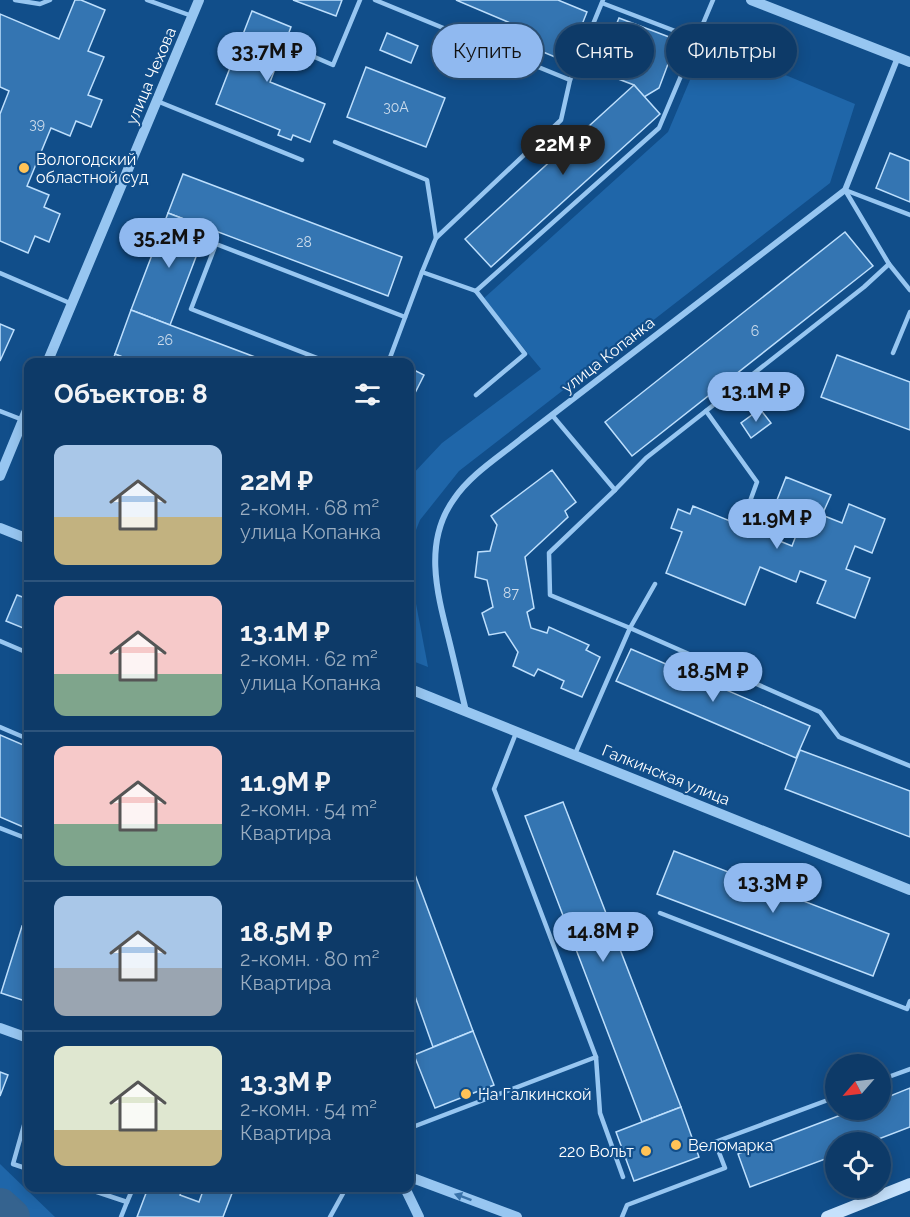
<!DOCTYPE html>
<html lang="ru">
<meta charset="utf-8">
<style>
body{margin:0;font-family:Raleway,sans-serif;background:#16416e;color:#f1f3f6;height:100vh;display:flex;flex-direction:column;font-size:22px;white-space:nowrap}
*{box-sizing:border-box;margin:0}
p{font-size:20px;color:#9aadc0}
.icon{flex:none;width:33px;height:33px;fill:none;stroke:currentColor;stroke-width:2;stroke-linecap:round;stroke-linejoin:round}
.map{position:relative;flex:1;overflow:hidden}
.details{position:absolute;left:24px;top:358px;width:390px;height:834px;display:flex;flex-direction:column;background:#0d3a68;border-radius:12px;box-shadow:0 3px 15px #0003,0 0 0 2px #2d547c}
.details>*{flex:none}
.top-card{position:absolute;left:432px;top:24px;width:387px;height:54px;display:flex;gap:12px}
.needle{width:39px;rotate:242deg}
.fabs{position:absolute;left:825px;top:1054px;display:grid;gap:12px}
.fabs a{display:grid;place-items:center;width:66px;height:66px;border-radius:50%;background:#0d3a68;box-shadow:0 3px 15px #0003,0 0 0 2px #2d547c;font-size:30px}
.price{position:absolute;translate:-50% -51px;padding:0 14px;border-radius:21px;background:#90b9f0;color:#111;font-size:20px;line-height:39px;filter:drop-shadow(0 2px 3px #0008)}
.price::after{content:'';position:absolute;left:50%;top:36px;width:18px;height:14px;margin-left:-9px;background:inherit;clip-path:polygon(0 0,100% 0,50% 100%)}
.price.selected{background:#222;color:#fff}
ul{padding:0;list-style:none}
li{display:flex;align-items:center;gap:18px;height:150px;padding:0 30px}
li+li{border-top:2px solid #2d547c}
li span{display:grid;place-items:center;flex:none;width:168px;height:120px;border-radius:12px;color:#555}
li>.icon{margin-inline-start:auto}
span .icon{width:72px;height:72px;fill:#fffc;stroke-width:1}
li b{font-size:26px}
h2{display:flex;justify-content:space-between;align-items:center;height:72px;padding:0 30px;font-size:26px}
.chip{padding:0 21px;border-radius:27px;background:#0d3a68;box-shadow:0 3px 15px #0003,0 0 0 2px #2d547c;font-size:21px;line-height:54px}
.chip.selected{background:#90b9f0;color:#111}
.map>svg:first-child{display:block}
.green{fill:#1f66a9}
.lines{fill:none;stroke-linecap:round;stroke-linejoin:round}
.river{stroke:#35638f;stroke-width:38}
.building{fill:#3475b2;stroke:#bddffd;stroke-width:1.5}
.service{stroke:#97c6f1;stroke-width:4.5}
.minor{stroke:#97c6f1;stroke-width:6}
.tertiary{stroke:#97c6f1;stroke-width:10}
.secondary{stroke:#c5e1fc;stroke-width:12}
.oneway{fill:#3972a9}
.poi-dot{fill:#ffc357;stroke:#114e8a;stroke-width:2}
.labels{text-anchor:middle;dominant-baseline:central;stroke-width:4.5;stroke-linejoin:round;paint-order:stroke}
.number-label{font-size:14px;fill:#ccdcec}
.street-label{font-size:16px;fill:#fff;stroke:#114e8a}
.poi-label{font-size:16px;fill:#fff;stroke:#114e8a;text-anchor:start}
</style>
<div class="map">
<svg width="910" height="1217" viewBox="0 0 910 1217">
<rect width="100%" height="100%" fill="#114e8a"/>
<g class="green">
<path d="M706,42L855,104L830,183L459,471L420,520L410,545V477L442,443L541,369L483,299L668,132Z"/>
<path d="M410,572L428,667L410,660Z"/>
<path d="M0,1164L55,1217H0Z"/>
</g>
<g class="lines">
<path class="river" d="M0,1207L11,1217"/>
</g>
<g class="building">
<path d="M75,0H81L105,10L88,51L104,57L88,95L102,100L91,127L76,121L70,136L51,128L27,186L49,195L44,207L60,214L49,242L35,236L28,253L0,241V114L9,91L0,87V14L59,39Z"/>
<path d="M293,0H342L336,16Z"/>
<path d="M456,0H558L587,12L567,62L524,44L529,31Z"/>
<path d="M252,11L291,27L270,82L325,104L310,142L293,135L291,140L278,135L280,130L216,104Z"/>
<path d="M619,18L677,40L659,88L644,97L634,85L605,74L608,63L602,60Z"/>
<path d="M387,33L418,46L411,63L380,50Z"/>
<path d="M366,67L445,98L426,147L347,117Z"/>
<path d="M634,85L660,114L491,267L465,239Z"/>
<path d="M890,153L910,161V202L876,188Z"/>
<path d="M183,174L402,257L388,296L168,213Z"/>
<path d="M168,213L207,228L170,325L131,310Z"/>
<path d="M845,232L873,266L632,456L605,422Z"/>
<path d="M131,310L170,325L271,363H137L115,354Z"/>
<path d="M0,324L14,330L0,361Z"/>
<path d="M115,354L137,363H112Z"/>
<path d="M837,355L910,382V430L821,397Z"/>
<path d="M410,368L424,375L415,393L410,390Z"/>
<path d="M760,409L771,423L751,438L741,423Z"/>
<path d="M552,470L576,502L565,511L568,517L525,557L534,608L527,612L531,628L547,633L549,627L589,645L586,650L600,657L582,697L561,688L564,681L538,669L534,676L513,666L518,652L505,632L489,635L482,613L493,607L487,580L475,577L478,552L490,551L497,525L491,516Z"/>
<path d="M786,477L831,495L822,515L842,523L849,504L885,519L872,553L855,546L846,569L870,578L855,618L817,603L826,581L800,571L796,582L760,567L745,605L666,573L682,532L671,528L678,509L690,514L693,506L792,546L803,517L775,505Z"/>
<path d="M17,595L28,599V630L6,621Z"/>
<path d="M631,649L810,726L796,758L616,681Z"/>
<path d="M0,735L28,747V829L0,817Z"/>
<path d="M800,750L910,791V837L785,789Z"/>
<path d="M563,802L681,1107L642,1122L525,816Z"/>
<path d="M674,851L889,934L873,976L657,894Z"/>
<path d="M410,861L473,1031L433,1047L410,982Z"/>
<path d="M22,926L28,929V1002L1,993Z"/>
<path d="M473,1031L494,1085L435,1108L414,1055Z"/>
<path d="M0,1072L8,1075L0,1096Z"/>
<path d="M910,1088V1127L868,1143H836V1155L750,1187L738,1154L854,1110H880V1100Z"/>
<path d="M681,1107L699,1157L634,1181L616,1132Z"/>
<path d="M148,1188H183L180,1195L199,1202L204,1188H234L223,1217H137Z"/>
</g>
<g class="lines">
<g class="service">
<path d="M15,0L40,4L50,0"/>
<path d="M147,0L192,16"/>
<path d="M375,0L570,80"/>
<path d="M602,3L696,39"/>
<path d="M296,49L333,65L360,0"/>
<path d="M157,101L302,160"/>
<path d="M335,142L427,180L436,238"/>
<path d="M845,190L910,215"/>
<path d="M889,264L910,290"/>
<path d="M422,272L436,238L561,120L570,80L603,0"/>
<path d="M0,273L72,304"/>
<path d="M893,353L910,312"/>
<path d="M330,363L191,309L216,244L405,317"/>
<path d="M388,363L422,272L476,291L659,128L713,0"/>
<path d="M476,395L525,354L476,291"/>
<path d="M0,411L23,420"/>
<path d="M706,411L757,482L745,515"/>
<path d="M552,415L615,490L646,458L864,287L889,264L845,190"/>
<path d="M615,490L549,553L550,595L630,628L655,584"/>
<path d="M0,641L28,653"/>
<path d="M0,727L28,739"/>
<path d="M516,733L494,789L596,1057L600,1113L623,1177"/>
<path d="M575,754L630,628L820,712L839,737L910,766"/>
<path d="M0,828L28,839"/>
<path d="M660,913L907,1009L910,1001"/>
<path d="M410,1034L412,1040L410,1051"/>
<path d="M880,1080L910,1069"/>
<path d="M28,1111L13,1164L28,1169"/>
<path d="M410,1128L596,1057"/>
<path d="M85,1188L127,1202L121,1217"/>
<path d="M127,1202L133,1188"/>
<path d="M330,1217L346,1188"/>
<path d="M622,1217L627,1205L725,1168L715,1142L836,1097"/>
</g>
<path class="minor" d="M466,711C460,687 455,664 449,640C437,593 423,542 454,499C471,474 499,457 522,438L845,190L898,57"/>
<g class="tertiary">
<path d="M751,0L910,62"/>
<path d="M47,363L199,0"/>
<path d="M0,476L28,408"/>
<path d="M0,528L28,539"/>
<path d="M410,689L910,890"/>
<path d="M0,1028L28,1038"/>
<path d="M410,1177L517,1217"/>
<path d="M405,1188L419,1217"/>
</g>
<path class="secondary" d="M827,1217L910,1184"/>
</g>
<defs><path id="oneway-solid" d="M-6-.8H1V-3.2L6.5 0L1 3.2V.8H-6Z" transform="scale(1.5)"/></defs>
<use class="oneway" href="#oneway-solid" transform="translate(463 1197) rotate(-160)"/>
<g class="poi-dot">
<circle cx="24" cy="168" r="6"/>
<circle cx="466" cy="1094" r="6"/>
<circle cx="676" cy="1145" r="6"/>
<circle cx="646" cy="1151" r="6"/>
</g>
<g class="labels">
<g class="number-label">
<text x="396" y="107">30А</text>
<text x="37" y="124">39</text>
<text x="304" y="242">28</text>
<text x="755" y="331">6</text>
<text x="165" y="340">26</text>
<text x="511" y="593">87</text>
</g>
<g class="street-label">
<text transform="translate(151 76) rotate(-67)">улица Чехова</text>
<text transform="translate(608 355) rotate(-38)">улица Копанка</text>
<text transform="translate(666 775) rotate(22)">Галкинская улица</text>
</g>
<g class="poi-label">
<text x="36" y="159">Вологодский<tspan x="36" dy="18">областной суд</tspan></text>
<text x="478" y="1094">На Галкинской</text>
<text x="688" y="1145">Веломарка</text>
<text x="634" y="1151" text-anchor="end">220 Вольт</text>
</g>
</g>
</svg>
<div class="fabs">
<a><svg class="needle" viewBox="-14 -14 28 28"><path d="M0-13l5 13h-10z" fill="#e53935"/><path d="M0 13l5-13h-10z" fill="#9aadc0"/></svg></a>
<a><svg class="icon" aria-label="locate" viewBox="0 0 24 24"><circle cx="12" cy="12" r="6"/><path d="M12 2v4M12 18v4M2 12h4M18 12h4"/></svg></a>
</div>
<b class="price" style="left:267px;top:83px">33.7M ₽</b>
<b class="price selected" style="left:563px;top:176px">22M ₽</b>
<b class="price" style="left:169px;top:269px">35.2M ₽</b>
<b class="price" style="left:756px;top:423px">13.1M ₽</b>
<b class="price" style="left:777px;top:550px">11.9M ₽</b>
<b class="price" style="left:713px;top:703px">18.5M ₽</b>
<b class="price" style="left:773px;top:914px">13.3M ₽</b>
<b class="price" style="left:603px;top:963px">14.8M ₽</b>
<div class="top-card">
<a class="chip selected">Купить</a>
<a class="chip">Снять</a>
<a class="chip">Фильтры</a>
</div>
<section class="details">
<h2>Объектов: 8<svg class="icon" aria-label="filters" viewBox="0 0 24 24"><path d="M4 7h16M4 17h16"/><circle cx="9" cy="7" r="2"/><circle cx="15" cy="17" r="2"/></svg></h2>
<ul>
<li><span style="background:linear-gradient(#a9c7e8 60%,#c2b280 0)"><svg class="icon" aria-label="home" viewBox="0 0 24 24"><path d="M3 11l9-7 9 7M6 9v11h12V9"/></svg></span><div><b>22M ₽</b><p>2-комн. · 68 m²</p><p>улица Копанка</p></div></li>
<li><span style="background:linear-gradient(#f6c9c9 65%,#7fa58c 0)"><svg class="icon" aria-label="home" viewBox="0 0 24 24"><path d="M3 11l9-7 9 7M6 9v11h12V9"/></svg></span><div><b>13.1M ₽</b><p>2-комн. · 62 m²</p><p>улица Копанка</p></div></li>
<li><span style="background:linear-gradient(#f6c9c9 65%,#7fa58c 0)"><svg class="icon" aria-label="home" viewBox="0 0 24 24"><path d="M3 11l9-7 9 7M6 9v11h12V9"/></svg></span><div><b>11.9M ₽</b><p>2-комн. · 54 m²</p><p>Квартира</p></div></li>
<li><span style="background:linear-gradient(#a9c7e8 60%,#9aa5b1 0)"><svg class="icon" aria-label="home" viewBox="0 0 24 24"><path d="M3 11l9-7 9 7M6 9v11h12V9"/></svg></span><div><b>18.5M ₽</b><p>2-комн. · 80 m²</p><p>Квартира</p></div></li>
<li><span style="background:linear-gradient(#dfe7d0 70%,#c2b280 0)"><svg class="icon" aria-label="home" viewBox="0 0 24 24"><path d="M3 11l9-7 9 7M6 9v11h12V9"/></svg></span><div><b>13.3M ₽</b><p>2-комн. · 54 m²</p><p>Квартира</p></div></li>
</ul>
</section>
</div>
